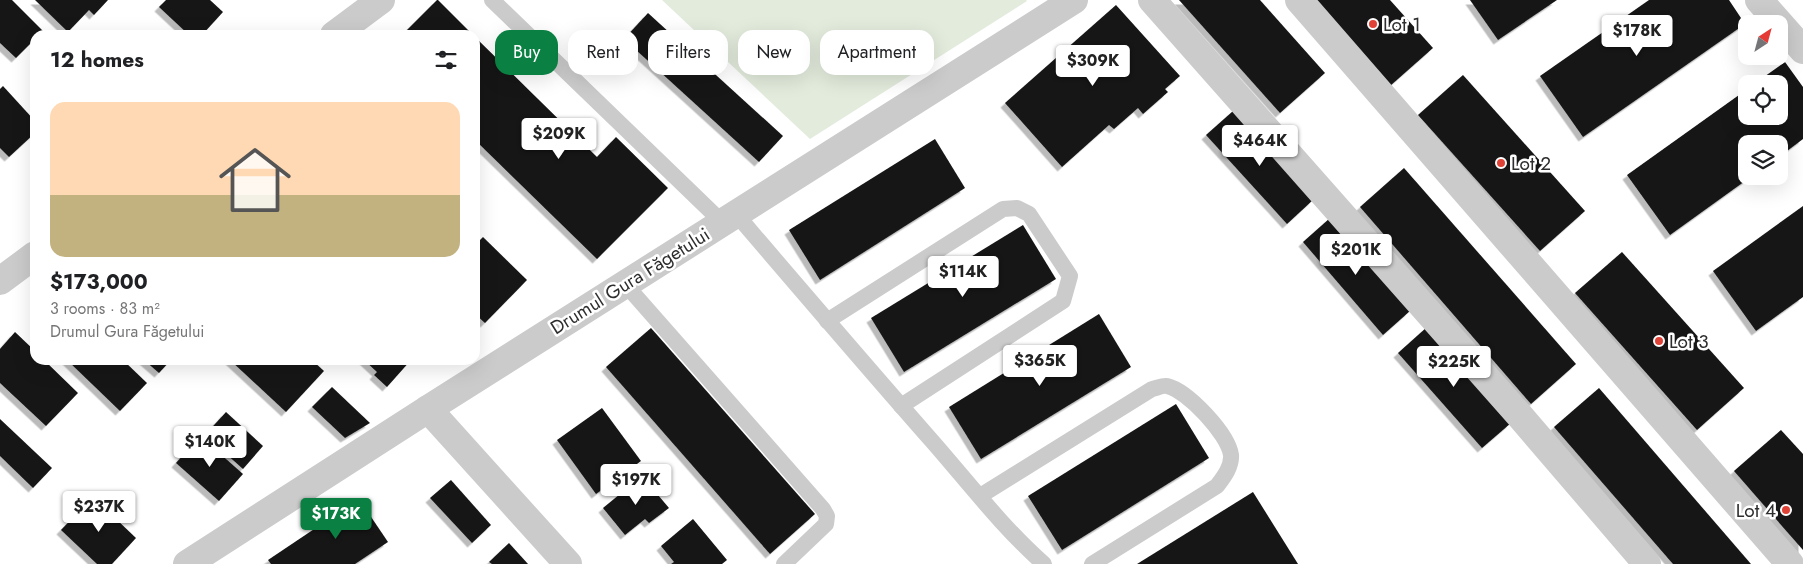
<!DOCTYPE html>
<meta charset="utf-8">
<style>
body{margin:0;font-family:Jost,sans-serif;background:#f6f6f6;color:#202124;height:100vh;display:flex;flex-direction:column;font-size:19px;white-space:nowrap}
*{box-sizing:border-box;margin:0}
p{font-size:16px;color:#757577}
.icon{flex:none;width:28px;height:28px;fill:none;stroke:currentColor;stroke-width:2;stroke-linecap:round;stroke-linejoin:round}
.map{position:relative;flex:1;overflow:hidden}
.panel{position:absolute;left:30px;top:30px;width:450px;height:335px;display:flex;flex-direction:column;background:#fff;border-radius:15px;box-shadow:0 5px 20px #0002}
.panel>*{flex:none}
.guide{position:absolute;left:495px;top:30px;width:475px;height:45px;display:flex;gap:10px}
.needle{width:32px;rotate:36deg}
.controls{position:absolute;left:1738px;top:15px;display:grid;gap:10px}
.controls a{display:grid;place-items:center;width:50px;height:50px;border-radius:10px;background:#fff;box-shadow:0 5px 20px #0002;font-size:25px}
.price{position:absolute;translate:-50% -42px;padding:0 11px;border-radius:5px;background:#fff;color:#222;font-size:16px;line-height:32px;filter:drop-shadow(0 1px 2px #0008)}
.price::after{content:'';position:absolute;left:50%;top:30px;width:15px;height:11px;margin-left:-8px;background:inherit;clip-path:polygon(0 0,100% 0,50% 100%)}
.price.current{background:#0b8043;color:#fff}
ul{padding:0;list-style:none}
li{display:grid;align-content:center;gap:10px;height:265px;padding:0 20px}
li+li{border-top:1px solid #e0e0e0}
li span{display:grid;place-items:center;height:155px;border-radius:15px;color:#555}
li>.icon{margin-inline-start:auto}
span .icon{width:90px;height:90px;fill:#fffc;stroke-width:1}
li b{font-size:21px}
h2{display:flex;justify-content:space-between;align-items:center;height:60px;padding:0 20px;font-size:21px}
.tag{padding:0 18px;border-radius:15px;background:#fff;box-shadow:0 5px 20px #0002;font-size:18px;line-height:45px}
.tag.current{background:#0b8043;color:#fff}
.map>svg:first-child{display:block}
.green{fill:#e2ebdc}
.building{fill:#151515;filter:url(#shadow)}
.lines{fill:none;stroke-linecap:round;stroke-linejoin:round}
.lane{stroke:#cbcbcb;stroke-width:16}
.street{stroke:#cbcbcb;stroke-width:28}
.poi-dot{fill:#df4236;stroke:#fff;stroke-width:2}
.labels{text-anchor:middle;dominant-baseline:central;stroke-width:5;stroke-linejoin:round;paint-order:stroke}
.poi-label{font-size:19px;fill:#2e2e2e;stroke:#fff;text-anchor:start}
.street-label{font-size:19px;fill:#2e2e2e;stroke:#fff}
</style>
<div class="map">
<svg width="1803" height="564" viewBox="0 0 1803 564">
<defs>
<filter id="shadow"><feDropShadow dx="-4.5" dy="4.5" stdDeviation="0" flood-color="#0004"/></filter>
</defs>
<rect width="100%" height="100%" fill="#fff"/>
<path class="green" d="M662,0H1026L1027,1L810,139Z"/>
<g class="building">
<path d="M0,0H12L43,31L39,35H35V39L16,58L0,43Z"/>
<path d="M35,0H108L94,15L89,10L68,32Z"/>
<path d="M166,0H210L223,12L202,35H189L159,7Z"/>
<path d="M437,0H438L473,35H402Z"/>
<path d="M1179,0H1260L1325,73L1280,113Z"/>
<path d="M1314,0H1390L1433,48L1390,86Z"/>
<path d="M1470,0H1557L1498,40Z"/>
<path d="M1649,0H1729L1745,24L1583,137L1540,76Z"/>
<path d="M1116,5L1180,76L1165,89L1168,92L1143,114L1138,108L1114,129L1109,125L1062,167L1005,103Z"/>
<path d="M648,13L783,136L759,162L624,39Z"/>
<path d="M475,37L597,157L616,137L668,188L597,259L475,140Z"/>
<path d="M1785,62L1803,87V139L1779,157V144H1746V176H1752L1670,235L1627,175L1746,90V116H1779V84H1754Z"/>
<path d="M1463,75L1585,211L1540,251L1418,115Z"/>
<path d="M3,86L35,121V133L9,157L0,148V89Z"/>
<path d="M1233,111L1313,200L1287,224L1206,135Z"/>
<path d="M935,139L965,188L820,280L789,230Z"/>
<path d="M1404,168L1576,364L1531,404L1360,207Z"/>
<path d="M1803,206V297L1756,331L1713,271Z"/>
<path d="M1330,218L1410,311L1383,335L1303,242Z"/>
<path d="M1023,225L1056,279L904,372L871,318Z"/>
<path d="M483,237L527,280L485,323L475,314V245Z"/>
<path d="M1622,252L1744,388L1697,430L1575,293Z"/>
<path d="M1099,314L1131,367L981,459L949,407Z"/>
<path d="M1427,327L1511,423L1482,448L1398,353Z"/>
<path d="M651,328L815,514L770,554L606,367Z"/>
<path d="M15,332L35,351V360H44L78,393L46,426L0,383V349Z"/>
<path d="M67,360H123L147,383L120,411Z"/>
<path d="M144,360H171L159,373Z"/>
<path d="M230,360H312L324,371L286,412Z"/>
<path d="M364,360H411L387,387L374,375L377,372Z"/>
<path d="M332,387L370,423L345,438L312,407Z"/>
<path d="M1599,388L1751,564H1673L1554,427Z"/>
<path d="M1176,404L1209,458L1062,550L1028,496Z"/>
<path d="M602,408L641,461L596,494L557,440Z"/>
<path d="M226,412L263,446L243,469L205,435Z"/>
<path d="M0,419L52,468L33,488L0,456Z"/>
<path d="M1781,430L1803,454V550L1734,471Z"/>
<path d="M200,436L243,474L219,501L176,463Z"/>
<path d="M642,476L669,508L649,523L645,519L625,535L603,508Z"/>
<path d="M451,480L491,525L472,543L430,498Z"/>
<path d="M1253,492L1298,564H1137Z"/>
<path d="M93,497L136,538L112,564H97L61,530Z"/>
<path d="M359,499L388,542L355,564H271L268,560Z"/>
<path d="M693,519L727,560L722,564H671L674,562L661,546Z"/>
<path d="M509,543L528,564H492L489,562Z"/>
</g>
<g class="lines">
<g class="lane">
<path d="M492,0L723,223"/>
<path d="M736,214C801,290 866,366 932,441C968,482 1003,528 1044,564"/>
<path d="M625,284L823,509L827,516L826,524L784,564"/>
<path d="M827,321L1003,209L1017,208L1029,214L1070,276L1063,301L901,406"/>
<path d="M980,496L1152,389C1157,388 1163,385 1167,386C1188,391 1228,434 1231,455C1232,467 1223,478 1217,486L1092,564"/>
</g>
<g class="street">
<path d="M1152,0L1520,416L1647,564"/>
<path d="M1299,0L1790,564"/>
<path d="M1759,0L1803,50"/>
<path d="M334,35L381,0"/>
<path d="M0,281L35,255"/>
<path d="M428,409L568,564"/>
<path d="M187,564L428,409L1074,0"/>
</g>
</g>
<g class="poi-dot">
<circle cx="1373" cy="24" r="5"/>
<circle cx="1501" cy="163" r="5"/>
<circle cx="1659" cy="341" r="5"/>
<circle cx="1786" cy="510" r="5"/>
</g>
<g class="labels">
<g class="poi-label">
<text x="1383" y="24">Lot 1</text>
<text x="1511" y="163">Lot 2</text>
<text x="1669" y="341">Lot 3</text>
<text x="1776" y="510" text-anchor="end">Lot 4</text>
</g>
<g class="street-label">
<text transform="translate(630 281) rotate(-32)">Drumul Gura Făgetului</text>
</g>
</g>
</svg>
<div class="controls">
<a><svg class="needle" viewBox="-14 -14 28 28"><path d="M0-13l5 13h-10z" fill="#e53935"/><path d="M0 13l5-13h-10z" fill="#757577"/></svg></a>
<a><svg class="icon" aria-label="locate" viewBox="0 0 24 24"><circle cx="12" cy="12" r="6"/><path d="M12 2v4M12 18v4M2 12h4M18 12h4"/></svg></a>
<a><svg class="icon" aria-label="layers" viewBox="0 0 24 24"><path d="M12 4l9 5-9 5-9-5zM3 14l9 5 9-5"/></svg></a>
</div>
<b class="price" style="left:1637px;top:57px">$178K</b>
<b class="price" style="left:1093px;top:87px">$309K</b>
<b class="price" style="left:559px;top:160px">$209K</b>
<b class="price" style="left:1260px;top:167px">$464K</b>
<b class="price" style="left:1356px;top:276px">$201K</b>
<b class="price" style="left:963px;top:298px">$114K</b>
<b class="price" style="left:1040px;top:387px">$365K</b>
<b class="price" style="left:1454px;top:388px">$225K</b>
<b class="price" style="left:210px;top:468px">$140K</b>
<b class="price" style="left:636px;top:506px">$197K</b>
<b class="price" style="left:99px;top:533px">$237K</b>
<b class="price current" style="left:336px;top:540px">$173K</b>
<div class="guide">
<a class="tag current">Buy</a>
<a class="tag">Rent</a>
<a class="tag">Filters</a>
<a class="tag">New</a>
<a class="tag">Apartment</a>
</div>
<section class="panel">
<h2>12 homes<svg class="icon" aria-label="filters" viewBox="0 0 24 24"><path d="M4 7h16M4 17h16"/><circle cx="9" cy="7" r="2"/><circle cx="15" cy="17" r="2"/></svg></h2>
<ul>
<li><span style="background:linear-gradient(#ffd9b3 60%,#c2b280 0)"><svg class="icon" aria-label="home" viewBox="0 0 24 24"><path d="M3 11l9-7 9 7M6 9v11h12V9"/></svg></span><div><b>$173,000</b><p>3 rooms · 83 m²</p><p>Drumul Gura Făgetului</p></div></li>
</ul>
</section>
</div>
